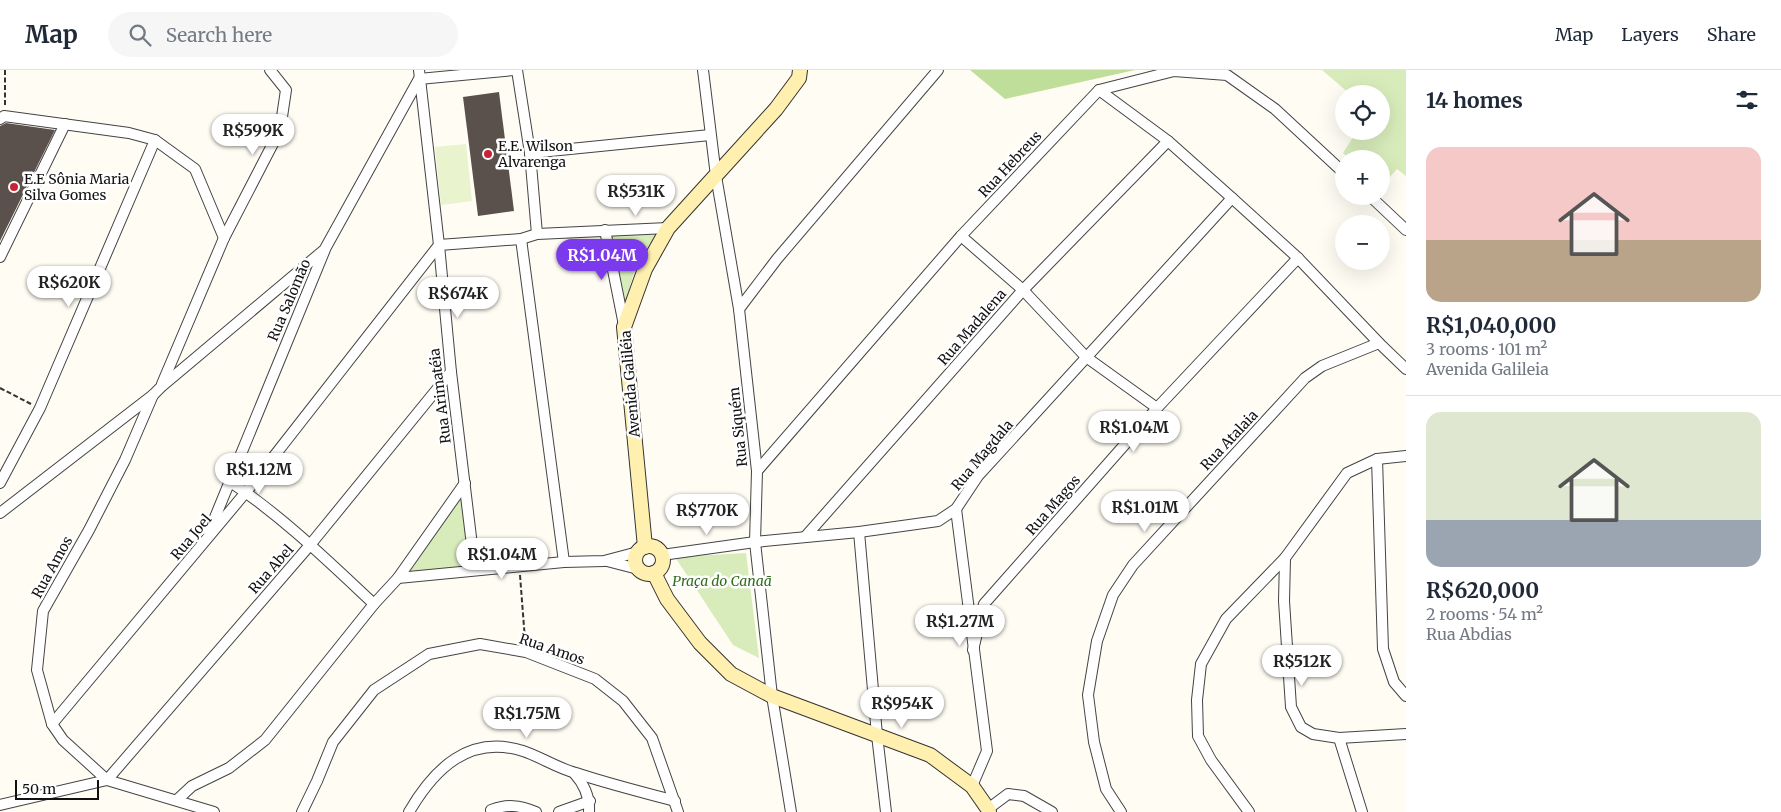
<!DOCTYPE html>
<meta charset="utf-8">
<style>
body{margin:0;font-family:Merriweather,serif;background:#f6f6f7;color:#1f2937;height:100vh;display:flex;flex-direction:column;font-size:19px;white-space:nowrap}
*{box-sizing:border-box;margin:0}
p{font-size:16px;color:#747a83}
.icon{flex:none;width:28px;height:28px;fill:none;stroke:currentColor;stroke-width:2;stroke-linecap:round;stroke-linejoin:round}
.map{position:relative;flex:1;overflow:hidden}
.drawer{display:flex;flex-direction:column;background:#fff;width:375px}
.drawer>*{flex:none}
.tools{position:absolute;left:1335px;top:15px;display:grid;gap:10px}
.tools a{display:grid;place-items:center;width:55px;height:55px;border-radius:50%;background:#fff;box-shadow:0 5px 20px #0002;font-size:25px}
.scale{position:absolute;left:15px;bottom:12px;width:84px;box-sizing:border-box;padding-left:5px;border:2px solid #111;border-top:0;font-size:14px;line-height:18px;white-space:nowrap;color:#111;-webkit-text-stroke:4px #fff;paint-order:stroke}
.price{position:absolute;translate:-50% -42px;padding:0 11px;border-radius:18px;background:#fff;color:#222;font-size:16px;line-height:32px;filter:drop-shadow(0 1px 2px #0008)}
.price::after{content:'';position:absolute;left:50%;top:30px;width:15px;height:11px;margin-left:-8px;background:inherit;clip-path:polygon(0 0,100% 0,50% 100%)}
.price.current{background:#7c3aed;color:#fff}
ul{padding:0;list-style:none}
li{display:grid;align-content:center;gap:10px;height:265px;padding:0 20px}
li+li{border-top:1px solid #e0e1e3}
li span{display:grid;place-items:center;height:155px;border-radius:15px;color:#555}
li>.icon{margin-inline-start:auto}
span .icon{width:90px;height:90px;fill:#fffc;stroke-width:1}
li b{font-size:21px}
h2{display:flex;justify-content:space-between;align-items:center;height:60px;padding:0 20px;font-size:21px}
header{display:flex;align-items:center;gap:30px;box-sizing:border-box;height:70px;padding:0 25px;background:#fff;border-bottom:1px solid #e0e1e3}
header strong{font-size:24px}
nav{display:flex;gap:28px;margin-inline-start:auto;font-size:18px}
.search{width:350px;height:45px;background:#f6f6f7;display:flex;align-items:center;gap:12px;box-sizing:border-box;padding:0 18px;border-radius:28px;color:#747a83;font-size:19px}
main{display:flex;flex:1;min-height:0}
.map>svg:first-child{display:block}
.green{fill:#d8ecbb}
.forest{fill:#bede99}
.pitch{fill:#e9f3cd}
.building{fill:#5a514c}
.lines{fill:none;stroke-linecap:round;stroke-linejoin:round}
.minor-casing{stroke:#444;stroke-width:12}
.secondary-casing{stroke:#333;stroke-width:16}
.path{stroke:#333;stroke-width:2;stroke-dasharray:5 2.5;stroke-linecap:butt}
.minor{stroke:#fff;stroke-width:10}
.secondary{stroke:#fff0af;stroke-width:14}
.poi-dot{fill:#c92136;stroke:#fff;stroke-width:2}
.labels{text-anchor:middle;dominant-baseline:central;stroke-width:5;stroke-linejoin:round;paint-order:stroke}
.poi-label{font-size:14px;fill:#111;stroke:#fff;text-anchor:start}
.street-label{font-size:14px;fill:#111;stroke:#fff}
.park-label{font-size:14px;font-style:italic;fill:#336d1c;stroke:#fff}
</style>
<header>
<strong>Map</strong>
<div class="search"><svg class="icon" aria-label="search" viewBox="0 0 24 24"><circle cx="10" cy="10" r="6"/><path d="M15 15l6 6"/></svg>Search here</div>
<nav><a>Map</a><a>Layers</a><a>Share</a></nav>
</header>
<main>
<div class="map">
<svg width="1406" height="742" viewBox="0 0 1406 742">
<rect width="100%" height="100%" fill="#fffcf4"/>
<g class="green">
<path d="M1322,0H1406V106L1397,99L1382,116L1381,89H1350L1343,83L1357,61H1381V24H1350Z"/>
<path d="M661,161C636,188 631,208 624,243L611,162Z"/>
<path d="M463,422L472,498L405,503Z"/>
<path d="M746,483L759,588L733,575L675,487Z"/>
</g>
<path class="forest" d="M970,0H1135L1005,29Z"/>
<path class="pitch" d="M466,74L472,131L441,135L435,77Z"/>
<g class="building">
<path d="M499,22L514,141L478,146L463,27Z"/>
<path d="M6,53L55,60L0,171V56Z"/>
</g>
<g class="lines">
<defs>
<g id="minor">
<path d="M419,0L439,175L451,302L475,500"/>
<path d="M517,0L530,83L537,164"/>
<path d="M703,0L716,106L739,239L757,401L755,472L772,626L791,742"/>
<path d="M1099,20L1168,71L1232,128L1298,188L1379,273L1406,299"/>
<path d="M0,49L4,46L129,63L155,70L195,99L224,168"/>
<path d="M530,83L710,65"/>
<path d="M1370,126L1406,160"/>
<path d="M605,160L624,255"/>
<path d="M961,166L1023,220L1086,287L1157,338"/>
<path d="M521,169L564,492"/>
<path d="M0,187L65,54"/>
<path d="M739,239L777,189L938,0"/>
<path d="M162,314L224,168L280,60L286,20L270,0"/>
<path d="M153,325L125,390L89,460L43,541L37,600L52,654L63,670L107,710L214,742"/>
<path d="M1377,389L1383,579L1394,612L1406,626"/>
<path d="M757,401L961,166L1099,20L1174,1L1227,5L1275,39L1344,103"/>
<path d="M229,411C282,446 328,491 374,534"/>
<path d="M0,413L40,338L155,70"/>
<path d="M956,439L987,681L972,716"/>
<path d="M0,443L153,325L161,317L324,180"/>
<path d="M209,462L326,177L419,9L514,0"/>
<path d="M859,462L877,665L886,742"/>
<path d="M805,467L1023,220L1168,71"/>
<path d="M662,485L755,472L859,462L938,451L956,439L978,406L1232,128"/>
<path d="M1285,488L1284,531L1291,637L1301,657L1313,664L1339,668L1406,664"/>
<path d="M607,491L638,499"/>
<path d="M398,508L564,492L604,491L638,482"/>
<path d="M973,580L984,534L1157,338L1298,188"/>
<path d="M52,654L246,422L439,175L521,169L537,164L668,158"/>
<path d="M1339,668L1362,742"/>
<path d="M574,703C584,714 590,726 589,742"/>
<path d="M107,710L310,475L451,302"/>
<path d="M177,730L192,716L229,698L265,670L374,534L398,508L465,413"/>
<path d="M0,735L107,710"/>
<path d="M988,739L1008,724L1024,726L1052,742"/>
<path d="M491,740C507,734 519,735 536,742"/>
<path d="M302,742L317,711L333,672L374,620L429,584L480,574L526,582L595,609L623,631L652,668L678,742"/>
<path d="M409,742C434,699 469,664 523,681C541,687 557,698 576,703C609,714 642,722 675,731"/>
<path d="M559,742L590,731"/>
<path d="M1121,742L1106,719L1094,672L1088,625L1097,571L1113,525L1133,495L1305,308L1322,296L1379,273"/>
<path d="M1249,742L1211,690L1198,666L1197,630L1201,594L1226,549L1285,488L1347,403L1377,389L1406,386"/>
</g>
<g id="secondary">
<circle cx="649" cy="490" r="14"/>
<path d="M645,477L624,257L645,199L668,158L776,39L799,8L800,0"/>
<path d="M654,503L667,529L700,573L731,604L772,626L930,685L972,716L988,739L989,742"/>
</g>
</defs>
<use href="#minor" class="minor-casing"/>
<use href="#secondary" class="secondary-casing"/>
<g class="path">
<path d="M5,35V0"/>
<path d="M0,318L31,334"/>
<path d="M520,505L525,570"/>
</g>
<use href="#minor" class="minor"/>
<use href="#secondary" class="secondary"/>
</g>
<g class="poi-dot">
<circle cx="488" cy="84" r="5"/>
<circle cx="14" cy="117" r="5"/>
</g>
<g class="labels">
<g class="poi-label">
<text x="498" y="76">E.E. Wilson<tspan x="498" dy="16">Alvarenga</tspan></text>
<text x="24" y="109">E.E Sônia Maria<tspan x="24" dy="16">Silva Gomes</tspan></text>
</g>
<g class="street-label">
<text transform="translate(1010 94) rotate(-47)">Rua Hebreus</text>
<text transform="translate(289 230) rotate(-67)">Rua Salomão</text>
<text transform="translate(972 257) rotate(-49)">Rua Madalena</text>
<text transform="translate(630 314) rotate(-95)">Avenida Galiléia</text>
<text transform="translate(440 326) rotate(-97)">Rua Arimatéia</text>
<text transform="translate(738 357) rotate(-96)">Rua Siquém</text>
<text transform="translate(1229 370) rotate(-47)">Rua Atalaia</text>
<text transform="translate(982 385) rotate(-50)">Rua Magdala</text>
<text transform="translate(1053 435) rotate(-49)">Rua Magos</text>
<text transform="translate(191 467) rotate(-50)">Rua Joel</text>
<text transform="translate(52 497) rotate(-61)">Rua Amos</text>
<text transform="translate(271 499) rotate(-49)">Rua Abel</text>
<text transform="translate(552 579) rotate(19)">Rua Amos</text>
</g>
<g class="park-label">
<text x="722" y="511">Praça do Canaã</text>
</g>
</g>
</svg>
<div class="tools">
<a><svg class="icon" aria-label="locate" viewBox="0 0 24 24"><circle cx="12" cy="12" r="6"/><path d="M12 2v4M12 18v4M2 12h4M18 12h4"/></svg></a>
<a>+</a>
<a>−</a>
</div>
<div class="scale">50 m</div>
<b class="price" style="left:253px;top:86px">R$599K</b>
<b class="price" style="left:636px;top:147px">R$531K</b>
<b class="price current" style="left:602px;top:211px">R$1.04M</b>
<b class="price" style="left:69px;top:238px">R$620K</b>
<b class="price" style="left:458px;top:249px">R$674K</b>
<b class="price" style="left:1134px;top:383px">R$1.04M</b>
<b class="price" style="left:259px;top:425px">R$1.12M</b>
<b class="price" style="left:1145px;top:463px">R$1.01M</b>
<b class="price" style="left:707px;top:466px">R$770K</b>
<b class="price" style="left:502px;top:510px">R$1.04M</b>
<b class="price" style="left:960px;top:577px">R$1.27M</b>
<b class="price" style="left:1302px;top:617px">R$512K</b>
<b class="price" style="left:902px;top:659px">R$954K</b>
<b class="price" style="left:527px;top:669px">R$1.75M</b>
</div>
<section class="drawer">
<h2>14 homes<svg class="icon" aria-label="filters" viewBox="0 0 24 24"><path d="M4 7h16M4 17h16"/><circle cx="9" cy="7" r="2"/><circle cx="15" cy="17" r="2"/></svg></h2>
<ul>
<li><span style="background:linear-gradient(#f6c9c9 60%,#b9a48a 0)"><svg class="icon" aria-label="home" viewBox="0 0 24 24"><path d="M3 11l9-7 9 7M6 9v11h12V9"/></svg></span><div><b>R$1,040,000</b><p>3 rooms · 101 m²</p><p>Avenida Galileia</p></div></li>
<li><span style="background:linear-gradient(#dfe7d0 70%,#9aa5b1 0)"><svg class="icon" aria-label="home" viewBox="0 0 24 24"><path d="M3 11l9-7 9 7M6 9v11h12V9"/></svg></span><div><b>R$620,000</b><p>2 rooms · 54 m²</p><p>Rua Abdias</p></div></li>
</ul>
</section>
</main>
